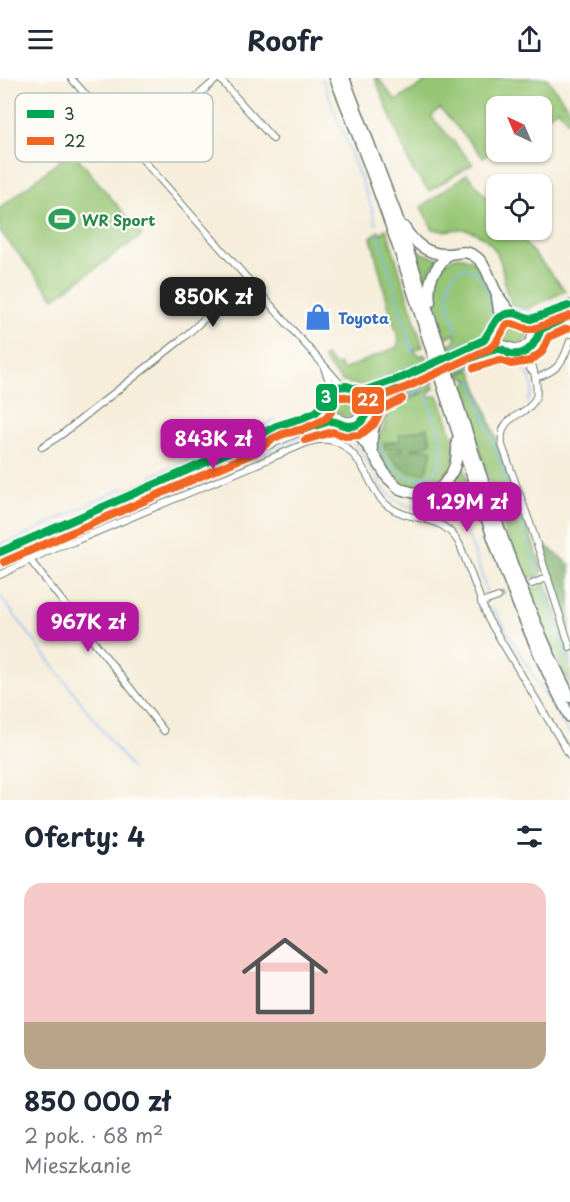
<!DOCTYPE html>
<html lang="pl">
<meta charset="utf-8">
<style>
body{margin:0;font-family:"Playpen Sans",sans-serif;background:#f2f2f3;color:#1f2937;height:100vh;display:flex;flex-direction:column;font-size:22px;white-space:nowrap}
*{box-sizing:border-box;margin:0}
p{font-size:20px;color:#747a83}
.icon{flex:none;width:33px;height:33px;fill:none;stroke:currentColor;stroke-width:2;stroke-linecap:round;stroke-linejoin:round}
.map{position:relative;height:722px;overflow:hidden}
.details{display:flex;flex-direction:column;background:#fff;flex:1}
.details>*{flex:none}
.needle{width:39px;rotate:316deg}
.tools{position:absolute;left:486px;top:18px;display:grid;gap:12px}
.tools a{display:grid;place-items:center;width:66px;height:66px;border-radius:12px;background:#fff;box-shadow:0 2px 4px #0004;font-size:30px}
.price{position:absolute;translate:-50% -51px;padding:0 14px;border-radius:12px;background:#b5179e;color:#fff;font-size:20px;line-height:39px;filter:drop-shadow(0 2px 3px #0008)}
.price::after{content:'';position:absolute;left:50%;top:36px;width:18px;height:14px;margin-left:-9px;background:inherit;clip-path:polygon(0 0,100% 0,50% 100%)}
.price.selected{background:#222;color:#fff}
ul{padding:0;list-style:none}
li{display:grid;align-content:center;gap:12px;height:318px;padding:0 24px}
li span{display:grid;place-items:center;height:186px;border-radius:18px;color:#555}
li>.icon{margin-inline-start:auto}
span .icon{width:108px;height:108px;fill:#fffc;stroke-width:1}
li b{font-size:26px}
h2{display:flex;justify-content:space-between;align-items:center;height:72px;padding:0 24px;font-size:26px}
header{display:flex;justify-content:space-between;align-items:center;height:78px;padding:0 24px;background:#fff;font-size:27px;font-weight:700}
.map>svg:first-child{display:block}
.green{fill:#96c675;stroke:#5a8254;stroke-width:1.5}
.forest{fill:#78ab66;stroke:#4c744d;stroke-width:1.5}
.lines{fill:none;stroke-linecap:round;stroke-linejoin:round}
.stream{stroke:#86bbf5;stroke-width:1.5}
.street-tunnel{stroke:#cbcab9;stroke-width:6;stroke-dasharray:6 3;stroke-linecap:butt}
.street-casing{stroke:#6a7b6e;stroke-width:8}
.primary-casing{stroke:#6a7b6e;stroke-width:11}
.highway-casing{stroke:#6a7b6e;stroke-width:13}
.street{stroke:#fff;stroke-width:6}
.primary{stroke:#fff;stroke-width:9}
.highway{stroke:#fff;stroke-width:10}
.highway-bridge-casing{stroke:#6a7b6e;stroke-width:13;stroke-linecap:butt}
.highway-bridge{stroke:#fff;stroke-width:10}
.bus-1-casing{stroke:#fdfcf7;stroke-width:12}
.bus-2-casing{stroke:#fdfcf7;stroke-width:12}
.bus-1{stroke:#00a651;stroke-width:8}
.bus-2{stroke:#f26522;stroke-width:8}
.labels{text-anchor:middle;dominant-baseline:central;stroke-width:4.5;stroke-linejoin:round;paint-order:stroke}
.leisure-label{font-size:15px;font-weight:bold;fill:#27864d;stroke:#fdfcf7;text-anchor:start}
.shop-label{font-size:15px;font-weight:bold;fill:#366cbe;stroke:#fdfcf7;text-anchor:start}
.key{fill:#fdfcf7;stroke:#bac3bc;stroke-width:1.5}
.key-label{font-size:16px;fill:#1f3d34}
.line-badge{stroke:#fdfcf7;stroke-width:2}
.badge-label{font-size:16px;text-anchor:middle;font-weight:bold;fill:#fff}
</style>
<header><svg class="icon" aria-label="menu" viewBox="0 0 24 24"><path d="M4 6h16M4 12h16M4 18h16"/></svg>Roofr<svg class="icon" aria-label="share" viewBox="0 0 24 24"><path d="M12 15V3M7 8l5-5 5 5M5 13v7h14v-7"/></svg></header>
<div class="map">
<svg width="570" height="722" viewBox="0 0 570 722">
<rect width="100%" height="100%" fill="#fdfcf7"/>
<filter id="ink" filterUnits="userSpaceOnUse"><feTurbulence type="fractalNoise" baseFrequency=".0167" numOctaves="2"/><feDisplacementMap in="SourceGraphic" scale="12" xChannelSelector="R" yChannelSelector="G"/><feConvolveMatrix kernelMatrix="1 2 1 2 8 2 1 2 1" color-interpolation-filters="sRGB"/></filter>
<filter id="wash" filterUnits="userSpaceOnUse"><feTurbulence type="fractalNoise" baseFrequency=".008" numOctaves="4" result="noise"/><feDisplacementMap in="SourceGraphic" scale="24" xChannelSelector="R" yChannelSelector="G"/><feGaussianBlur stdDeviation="1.35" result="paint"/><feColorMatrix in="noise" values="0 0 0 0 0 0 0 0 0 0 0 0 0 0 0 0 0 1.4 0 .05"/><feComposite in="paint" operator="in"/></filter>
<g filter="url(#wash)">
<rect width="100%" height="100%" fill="#f6edda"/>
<g class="green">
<path d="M375,0H378L396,23L432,0H547L570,32V46L558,31L542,42V28H496V70L483,79L440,30L431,38L473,86L429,113L412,91Z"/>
<path d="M72,73L142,157L54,220L0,153V130Z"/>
<path d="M467,96L496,131V152H514L566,213L527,231L512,227C510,221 507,215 505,209C504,205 504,199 503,195C500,175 489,159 469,152C456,148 446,157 432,150L421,129Z"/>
<path d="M385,151L387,152L423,269L414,272L419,277H425L428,285L365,310L363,309L342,303L324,283L323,279L326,278L335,288L339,286L343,292L397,269L399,260L391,238L371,159L379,153L381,156Z"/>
<path d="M412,167C419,175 428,178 439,180L430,191L425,201H423Z"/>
<path d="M455,179C484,175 490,212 497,232L485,258L450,274L447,267C453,265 457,262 455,256L445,260C436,231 420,197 455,179Z"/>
<path d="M509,245H516L527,250L528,256L525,263L516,267L501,262C499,254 501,248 509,245Z"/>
<path d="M498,273L516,280L522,285L518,286L486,283L457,296L455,290L491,275Z"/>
<path d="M470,292L472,293L541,488C542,494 542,497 537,501L535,497L526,504L529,511L540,510V505H546L570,577V607L534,530L500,438L460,308L470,304L467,300L458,299L457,298Z"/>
<path d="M433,302L434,306C429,308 426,310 422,313C412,320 400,321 392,330C386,336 384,344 380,351H375L377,341L397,318Z"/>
<path d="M435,308V309L429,315V318L430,319L438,317C444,335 456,361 454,379C454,385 449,390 446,395C440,404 436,409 424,410C393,412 379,382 375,355L383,353L388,338L397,328Z"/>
<path d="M346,316L360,321C361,330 359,340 348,339C343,339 338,335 333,334C331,324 336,318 346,316Z"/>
<path d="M463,388L473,420L463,412L449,408L456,399L461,389Z"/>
</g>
<g class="forest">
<path d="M427,350L431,364L423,369L413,370L412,372L431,371V378L426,394C407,398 399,388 387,375L402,373V369L385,371L384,365L400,363L399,357Z"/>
<path d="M542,467L549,470L570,487V557Z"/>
</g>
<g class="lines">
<g class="stream">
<path d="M322,0L371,128L376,146"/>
<path d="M378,155L413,274"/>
<path d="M518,231L530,236L536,235L570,220"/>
<path d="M457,254C451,234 439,205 460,190C464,190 467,189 470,191C483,195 491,223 493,235"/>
<path d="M446,273L482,257L493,236"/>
<path d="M536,276L539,275L555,254L570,247"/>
<path d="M523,289C531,301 537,311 527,324"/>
<path d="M459,292L485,281L518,284"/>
<path d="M472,302L538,494"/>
<path d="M369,307L428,281"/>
<path d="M398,322L424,310"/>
<path d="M377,359C381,382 405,411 430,397C436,393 439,388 440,382C444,360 433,337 427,317"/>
<path d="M354,367C372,381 374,405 392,419C402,426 413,431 426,431C430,431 435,429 440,430C466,431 480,493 487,515"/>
<path d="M220,396L254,379L312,354"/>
<path d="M151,398L202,376L243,361L253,356L266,346L276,342"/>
<path d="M0,466L17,461L125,409"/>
<path d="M0,489L11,483L121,439L215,398"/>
<path d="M545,510L549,529L570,587"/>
<path d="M0,518L132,691"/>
<path d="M493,530L547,621L570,656"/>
</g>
</g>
</g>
<g filter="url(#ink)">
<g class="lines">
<path class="street-tunnel" d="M498,519L532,506"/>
<defs>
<g id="street">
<path d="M71,0L342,308"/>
<path d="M219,0L273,61"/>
<path d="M135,72L218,0"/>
<path d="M528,266C529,280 540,307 536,319C527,341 498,334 502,367L531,448L570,569"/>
<path d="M519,276L531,292"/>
<path d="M324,290L332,311"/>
<path d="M535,300C558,293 563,285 570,263"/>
<path d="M42,369L61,357L181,262L248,201"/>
<path d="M30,482L164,653"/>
<path d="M0,497L56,469L73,464L304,366C336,353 353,371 367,397C373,408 378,421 388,428C413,446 443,434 460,467L488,541L570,678"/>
<path d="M532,506L548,499"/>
<path d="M481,525L498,519"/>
</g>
<g id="primary">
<path d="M530,245L555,235L570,227"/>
<path d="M536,263L541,251L570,237"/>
<path d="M403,308L471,280"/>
<path d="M360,313L368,312L403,299L484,262C491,257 490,249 495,243C505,231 523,234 531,246C533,250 534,256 532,260C531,263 529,265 527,267C515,277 508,265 496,267C486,268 476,275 467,281"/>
<path d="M368,337L373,324L397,312"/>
<path d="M80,440L129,417L296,346"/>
<path d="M0,480L297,354C306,349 320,339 331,339C336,338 339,341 344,343C354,346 363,339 365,329C369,311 345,303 332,311C325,316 326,325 320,331C315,337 299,342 292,347"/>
</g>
<g id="highway">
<path d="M335,0C371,87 402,177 430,267"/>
<path d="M344,0L396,136L438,264"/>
<path d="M404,149C413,164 427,176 445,176C455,177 463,171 473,177C486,184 489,200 495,212C499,220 505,228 511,235"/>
<path d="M497,219L500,239"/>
<path d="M430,224C427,202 433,194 447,177"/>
<path d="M453,312C487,417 520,521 570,619"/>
<path d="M445,315C481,426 515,536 570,639"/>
<path d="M352,348L372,374L387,399L400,411L415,415H425L440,411L454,415L469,423L481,438"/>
<path d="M372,374C369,339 383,325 409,306"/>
<path d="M440,411C454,394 458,386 457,363"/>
</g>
</defs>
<use href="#street" class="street-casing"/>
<use href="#primary" class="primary-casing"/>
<use href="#highway" class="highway-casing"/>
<use href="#street" class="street"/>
<use href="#primary" class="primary"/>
<use href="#highway" class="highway"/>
<defs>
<g id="highway-bridge">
<path d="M438,264L453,312"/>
<path d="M430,267L445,315"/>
</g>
</defs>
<use href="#highway-bridge" class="highway-bridge-casing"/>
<use href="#highway-bridge" class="highway-bridge"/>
<defs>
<g id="bus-1">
<path d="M471,280C479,277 489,272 498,271C504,270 506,275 511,276C528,279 536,264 541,251L563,241"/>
<path d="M302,352L330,343C337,343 342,348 349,348C367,348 365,330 375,323C381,318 390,315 397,312"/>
<path d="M0,474L252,364L265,354L276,348L302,340L316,334L322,328L329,314L336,309L347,308L363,313L403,299L484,262L497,241L506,236L515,235L531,241L568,228"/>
</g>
<g id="bus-2">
<path d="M474,290L499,282L511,286L530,283L542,274L549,259L567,251"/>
<path d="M305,362L332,354L345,358L360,357L374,346L381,332L402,321"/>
<path d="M4,484L256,374L272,361L283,356L304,351L324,342L331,334L336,321L339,319H346L359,323L372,322L407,309L489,271L496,265L505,248L508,246H513L526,251H533L570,238"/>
</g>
</defs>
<use href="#bus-1" class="bus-1-casing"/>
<use href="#bus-2" class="bus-2-casing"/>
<use href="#bus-1" class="bus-1"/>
<use href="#bus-2" class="bus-2"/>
</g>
</g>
<defs>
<symbol id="stadium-bare" viewBox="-9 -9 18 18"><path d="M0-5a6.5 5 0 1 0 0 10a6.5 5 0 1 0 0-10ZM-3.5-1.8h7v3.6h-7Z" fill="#2e9e5b" stroke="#fdfcf7" stroke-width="2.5" paint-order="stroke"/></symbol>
<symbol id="shop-bare" viewBox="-9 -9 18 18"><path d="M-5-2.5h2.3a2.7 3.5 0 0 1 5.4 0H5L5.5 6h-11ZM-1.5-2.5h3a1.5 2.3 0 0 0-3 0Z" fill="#3f7fe0" stroke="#fdfcf7" stroke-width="2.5" paint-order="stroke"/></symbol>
</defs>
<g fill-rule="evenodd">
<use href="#stadium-bare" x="43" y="122" width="38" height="38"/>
<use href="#shop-bare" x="299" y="220" width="38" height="38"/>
</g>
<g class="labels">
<g class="leisure-label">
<text x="82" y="141">WR Sport</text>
</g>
<g class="shop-label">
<text x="338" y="239">Toyota</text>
</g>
</g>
<rect x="15" y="15" width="198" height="69" rx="9" class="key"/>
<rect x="27" y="32" width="27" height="8" fill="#00a651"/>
<rect x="27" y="59" width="27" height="8" fill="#f26522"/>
<g class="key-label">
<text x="64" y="42">3</text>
<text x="64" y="69">22</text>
</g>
<g class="line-badge">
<rect x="315" y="305" width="23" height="29" rx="6" fill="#00a651"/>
<rect x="351" y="308" width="34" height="29" rx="6" fill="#f26522"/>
</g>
<g class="badge-label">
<text x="326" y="325">3</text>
<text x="368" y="328">22</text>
</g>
</svg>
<div class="tools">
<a><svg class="needle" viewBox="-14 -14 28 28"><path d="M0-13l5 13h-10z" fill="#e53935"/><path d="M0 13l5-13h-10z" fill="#747a83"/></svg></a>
<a><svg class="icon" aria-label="locate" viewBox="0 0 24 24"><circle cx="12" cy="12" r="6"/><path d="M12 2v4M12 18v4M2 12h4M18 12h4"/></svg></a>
</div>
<b class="price selected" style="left:213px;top:250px">850K zł</b>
<b class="price" style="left:213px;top:392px">843K zł</b>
<b class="price" style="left:467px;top:455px">1.29M zł</b>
<b class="price" style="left:88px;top:575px">967K zł</b>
</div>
<section class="details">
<h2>Oferty: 4<svg class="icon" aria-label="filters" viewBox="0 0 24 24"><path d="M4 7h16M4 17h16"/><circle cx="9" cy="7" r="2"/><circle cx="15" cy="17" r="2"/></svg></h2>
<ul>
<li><span style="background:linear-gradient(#f6c9c9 75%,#b9a48a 0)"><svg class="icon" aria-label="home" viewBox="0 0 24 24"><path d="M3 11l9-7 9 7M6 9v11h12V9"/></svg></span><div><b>850 000 zł</b><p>2 pok. · 68 m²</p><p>Mieszkanie</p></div></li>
</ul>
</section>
